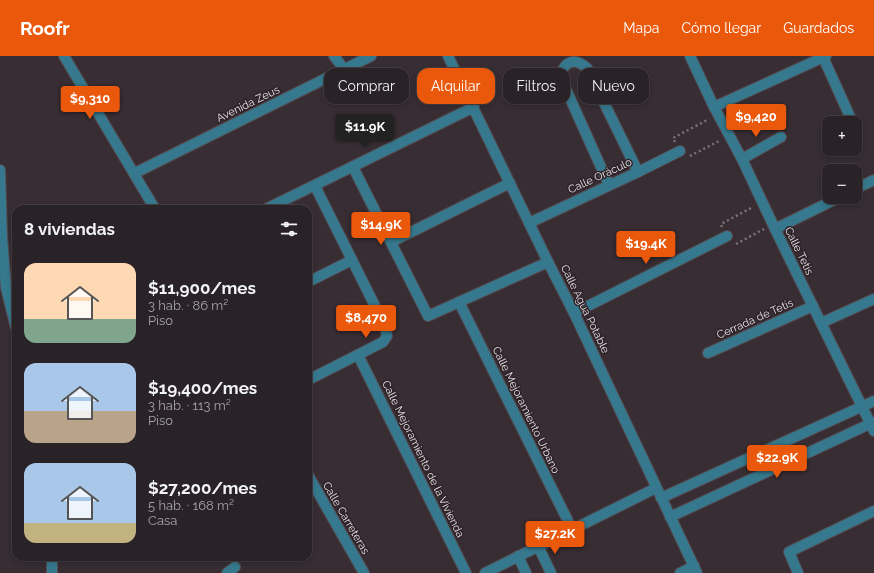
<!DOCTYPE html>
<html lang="es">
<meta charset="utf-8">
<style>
body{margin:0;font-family:Raleway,sans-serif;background:#312a2e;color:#f1f3f6;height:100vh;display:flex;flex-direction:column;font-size:15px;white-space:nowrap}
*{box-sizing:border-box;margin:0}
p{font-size:13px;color:#a5a4a7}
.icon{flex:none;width:22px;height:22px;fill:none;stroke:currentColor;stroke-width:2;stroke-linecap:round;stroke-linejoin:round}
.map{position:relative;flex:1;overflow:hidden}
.side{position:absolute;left:12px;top:149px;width:300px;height:356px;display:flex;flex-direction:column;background:#292226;border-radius:12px;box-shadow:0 2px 6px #0003,0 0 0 1px #453f43}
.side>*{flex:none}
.guide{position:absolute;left:324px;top:12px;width:380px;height:36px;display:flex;gap:8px}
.tools{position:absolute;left:822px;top:60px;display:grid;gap:8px}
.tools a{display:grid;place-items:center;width:40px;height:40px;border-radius:8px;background:#292226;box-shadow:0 2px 6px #0003,0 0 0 1px #453f43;font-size:20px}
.price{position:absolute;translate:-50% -34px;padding:0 9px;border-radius:4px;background:#ea580c;color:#fff;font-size:13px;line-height:26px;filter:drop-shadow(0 1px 2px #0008)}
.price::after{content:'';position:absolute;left:50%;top:24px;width:12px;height:9px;margin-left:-6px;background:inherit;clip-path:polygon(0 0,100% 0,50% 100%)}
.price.selected{background:#222;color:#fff}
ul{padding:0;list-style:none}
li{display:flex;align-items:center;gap:12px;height:100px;padding:0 12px}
li span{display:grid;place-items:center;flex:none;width:112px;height:80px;border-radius:12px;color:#555}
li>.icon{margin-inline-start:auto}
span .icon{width:48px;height:48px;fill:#fffc;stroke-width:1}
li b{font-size:17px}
h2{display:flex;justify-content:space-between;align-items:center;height:48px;padding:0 12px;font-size:17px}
.pill{padding:0 14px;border-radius:12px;background:#292226;box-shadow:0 2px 6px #0003,0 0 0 1px #453f43;font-size:14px;line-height:36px}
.pill.selected{background:#ea580c;color:#fff}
header{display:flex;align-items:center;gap:24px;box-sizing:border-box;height:56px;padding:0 20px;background:#ea580c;color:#fff}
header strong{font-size:19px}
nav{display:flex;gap:22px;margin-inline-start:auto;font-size:14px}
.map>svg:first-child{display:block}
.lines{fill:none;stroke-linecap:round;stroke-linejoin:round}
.minor-casing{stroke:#544a50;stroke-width:12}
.path{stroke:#7d7479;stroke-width:2.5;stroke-dasharray:2 3;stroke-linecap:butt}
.minor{stroke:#36798e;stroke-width:10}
.labels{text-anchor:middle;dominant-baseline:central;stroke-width:3;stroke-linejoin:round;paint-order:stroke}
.street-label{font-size:11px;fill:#eae3e7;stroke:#2d2329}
</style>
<header>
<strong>Roofr</strong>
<nav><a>Mapa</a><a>Cómo llegar</a><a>Guardados</a></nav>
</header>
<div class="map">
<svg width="874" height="517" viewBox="0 0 874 517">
<rect width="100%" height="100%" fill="#372d33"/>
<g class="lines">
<defs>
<g id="minor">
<path d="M64,0L155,153"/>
<path d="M334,0L344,13"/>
<path d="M448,0L548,206L574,257L697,517"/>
<path d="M690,0L714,51L742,103L775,173L874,375"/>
<path d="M823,1L851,63"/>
<path d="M714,51L826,0"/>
<path d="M742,103L781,81"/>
<path d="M353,111L428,260L548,206"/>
<path d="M0,114L2,180L6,232L16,272"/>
<path d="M135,117L371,0"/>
<path d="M609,129L560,20C565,4 575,2 587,12L638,116"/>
<path d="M855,133L874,124"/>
<path d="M266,153L474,51"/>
<path d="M529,167L638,116L680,95"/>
<path d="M775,173L840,141"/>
<path d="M391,186L510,127"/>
<path d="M308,226L352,204"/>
<path d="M459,246L572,473"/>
<path d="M574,257L727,180"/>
<path d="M821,267L874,243"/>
<path d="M708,297L813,250"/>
<path d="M358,299L466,517"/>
<path d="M308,324L383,286L387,280L385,270L315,130"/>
<path d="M308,419L364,517"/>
<path d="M661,442L874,345"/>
<path d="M670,461L874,366"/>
<path d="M538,490L551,517"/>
<path d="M518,500L526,517"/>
<path d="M52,501V517"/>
<path d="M227,517L235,511"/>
<path d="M485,517L656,432"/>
<path d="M680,517L694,510"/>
<path d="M798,517L789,496L874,455"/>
</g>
</defs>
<use href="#minor" class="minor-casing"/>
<g class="path">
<path d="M675,86L673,82L709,63"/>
<path d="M690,100L719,85"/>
<path d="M722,171L721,168L753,151"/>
<path d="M736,188L764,173"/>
</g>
<use href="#minor" class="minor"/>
</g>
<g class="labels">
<g class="street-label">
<text transform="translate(248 48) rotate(-26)">Avenida Zeus</text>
<text transform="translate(600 120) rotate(-25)">Calle Oráculo</text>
<text transform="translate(799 195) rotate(64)">Calle Tetis</text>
<text transform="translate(585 253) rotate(64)">Calle Agua Potable</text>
<text transform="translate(755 263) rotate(-24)">Cerrada de Tetis</text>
<text transform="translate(526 354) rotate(64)">Calle Mejoramiento Urbano</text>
<text transform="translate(423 403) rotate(64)">Calle Mejoramiento de la Vivienda</text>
<text transform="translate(346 462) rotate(60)">Calle Carreteras</text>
</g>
</g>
</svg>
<div class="tools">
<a>+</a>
<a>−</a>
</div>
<b class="price" style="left:90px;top:64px">$9,310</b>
<b class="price" style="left:756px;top:82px">$9,420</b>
<b class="price selected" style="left:365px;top:92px">$11.9K</b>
<b class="price" style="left:381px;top:190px">$14.9K</b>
<b class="price" style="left:646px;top:209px">$19.4K</b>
<b class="price" style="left:366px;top:283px">$8,470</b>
<b class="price" style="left:777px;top:423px">$22.9K</b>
<b class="price" style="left:555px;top:499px">$27.2K</b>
<div class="guide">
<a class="pill">Comprar</a>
<a class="pill selected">Alquilar</a>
<a class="pill">Filtros</a>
<a class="pill">Nuevo</a>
</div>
<section class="side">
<h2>8 viviendas<svg class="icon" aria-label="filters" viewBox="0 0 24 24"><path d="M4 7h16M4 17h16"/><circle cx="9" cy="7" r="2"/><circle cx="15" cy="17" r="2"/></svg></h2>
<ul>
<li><span style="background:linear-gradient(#ffd9b3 70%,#7fa58c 0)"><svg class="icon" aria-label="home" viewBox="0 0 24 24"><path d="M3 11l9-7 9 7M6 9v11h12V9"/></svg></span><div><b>$11,900/mes</b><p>3 hab. · 86 m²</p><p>Piso</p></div></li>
<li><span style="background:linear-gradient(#a9c7e8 60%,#b9a48a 0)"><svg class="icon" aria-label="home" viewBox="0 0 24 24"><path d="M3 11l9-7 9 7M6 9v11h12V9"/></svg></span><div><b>$19,400/mes</b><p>3 hab. · 113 m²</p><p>Piso</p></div></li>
<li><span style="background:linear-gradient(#a9c7e8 75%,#c2b280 0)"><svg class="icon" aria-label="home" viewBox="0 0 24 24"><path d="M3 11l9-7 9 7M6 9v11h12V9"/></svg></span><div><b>$27,200/mes</b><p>5 hab. · 168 m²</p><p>Casa</p></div></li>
</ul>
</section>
</div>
